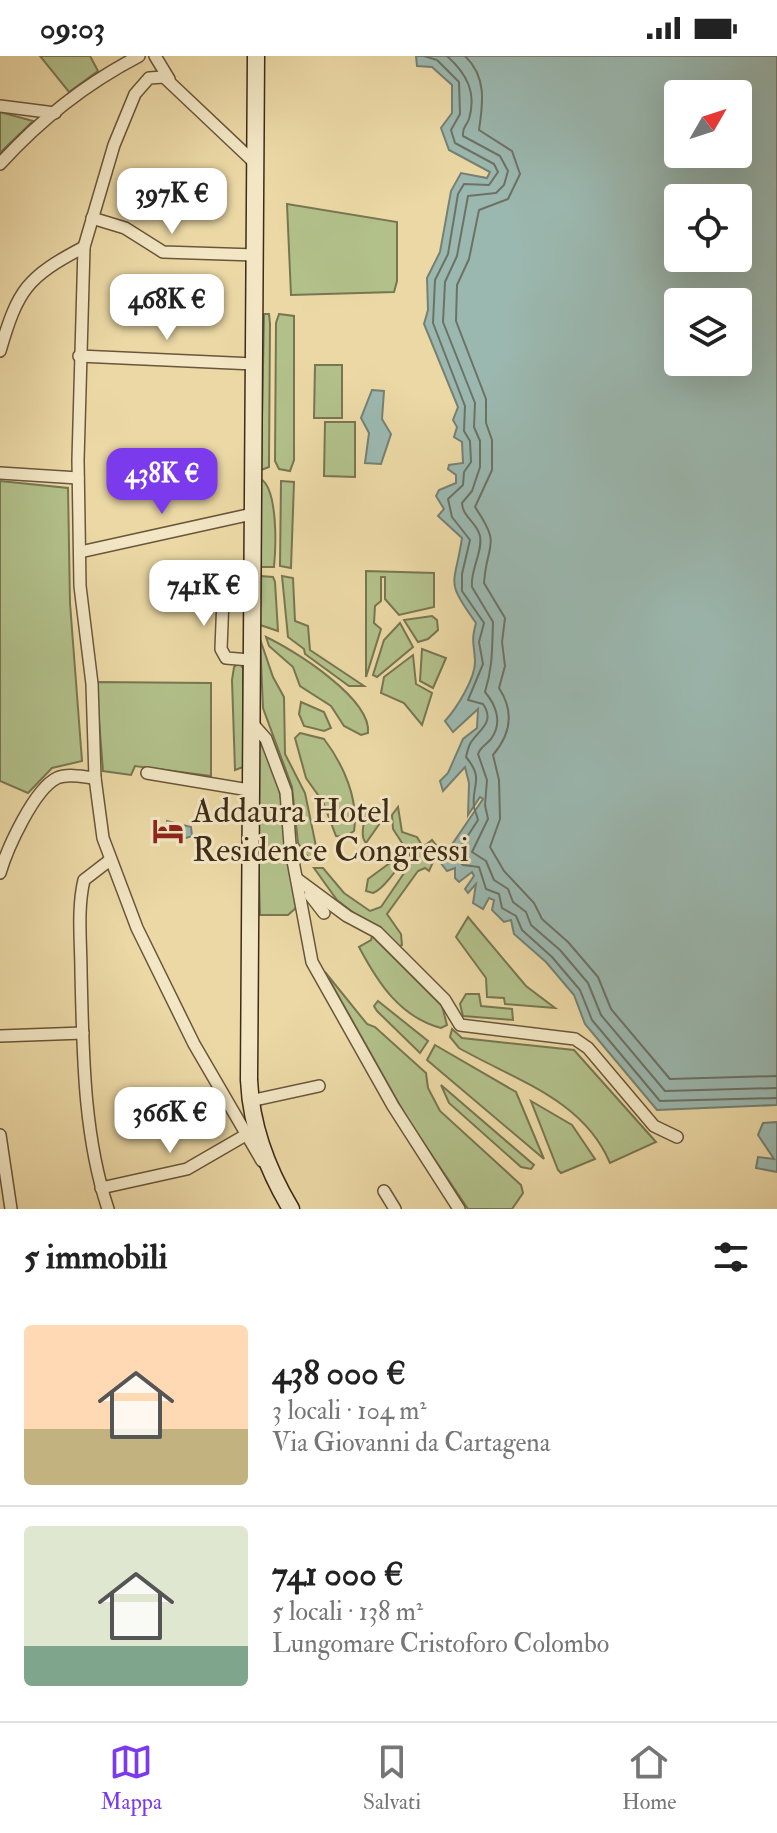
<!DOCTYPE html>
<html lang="it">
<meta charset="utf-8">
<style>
body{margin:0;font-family:"IM FELL Double Pica",serif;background:#f6f6f6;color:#222;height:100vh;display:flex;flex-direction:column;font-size:30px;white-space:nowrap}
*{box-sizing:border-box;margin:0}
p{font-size:26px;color:#767676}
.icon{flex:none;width:44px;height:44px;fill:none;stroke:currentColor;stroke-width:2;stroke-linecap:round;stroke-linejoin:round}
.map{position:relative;height:1153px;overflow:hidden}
.drawer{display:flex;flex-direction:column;background:#fff;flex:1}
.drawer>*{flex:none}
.needle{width:52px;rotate:51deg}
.tools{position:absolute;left:664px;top:24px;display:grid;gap:16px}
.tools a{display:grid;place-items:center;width:88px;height:88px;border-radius:8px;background:#fff;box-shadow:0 8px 32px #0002;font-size:40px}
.price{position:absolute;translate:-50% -68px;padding:0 18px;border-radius:16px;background:#fff;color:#222;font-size:26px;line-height:52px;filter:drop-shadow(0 2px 4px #0008)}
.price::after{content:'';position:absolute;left:50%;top:48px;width:24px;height:18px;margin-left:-12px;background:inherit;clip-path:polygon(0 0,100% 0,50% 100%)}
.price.selected{background:#7c3aed;color:#fff}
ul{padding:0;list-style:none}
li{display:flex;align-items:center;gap:24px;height:200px;padding:0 24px}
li+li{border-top:2px solid #e0e0e0}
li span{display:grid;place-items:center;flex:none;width:224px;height:160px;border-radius:8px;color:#555}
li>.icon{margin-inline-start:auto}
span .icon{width:96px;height:96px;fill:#fffc;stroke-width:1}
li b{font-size:34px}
h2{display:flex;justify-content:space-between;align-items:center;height:96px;padding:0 24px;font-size:34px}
.status{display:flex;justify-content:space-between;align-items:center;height:56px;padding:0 40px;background:#fff;direction:ltr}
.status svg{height:22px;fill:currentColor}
.tab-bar{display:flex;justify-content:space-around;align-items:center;height:112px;border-top:2px solid #e0e0e0;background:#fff;font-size:22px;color:#767676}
.tab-bar a{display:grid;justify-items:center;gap:4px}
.tab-bar .selected{color:#7c3aed}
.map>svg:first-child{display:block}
.green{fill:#b2c08a;stroke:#787651;stroke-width:2}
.water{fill:#9bb8b0;stroke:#768073;stroke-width:2;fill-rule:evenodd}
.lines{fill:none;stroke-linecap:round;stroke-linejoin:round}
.shore{stroke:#6d7264;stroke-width:2}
.minor-casing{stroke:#6a563b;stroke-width:14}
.secondary-casing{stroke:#3f2b18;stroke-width:19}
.minor{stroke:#f2e6c4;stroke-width:11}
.secondary{stroke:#f2e6c4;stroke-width:16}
.labels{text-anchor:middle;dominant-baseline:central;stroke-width:6;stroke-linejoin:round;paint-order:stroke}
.poi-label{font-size:34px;fill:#3f2b18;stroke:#f2e6c4;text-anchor:start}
</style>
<div class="status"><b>09:03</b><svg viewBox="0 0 49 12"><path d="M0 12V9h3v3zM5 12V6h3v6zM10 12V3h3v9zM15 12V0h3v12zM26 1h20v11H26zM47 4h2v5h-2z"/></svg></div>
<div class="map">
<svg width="777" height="1153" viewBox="0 0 777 1153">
<rect width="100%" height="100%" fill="#ebd8a5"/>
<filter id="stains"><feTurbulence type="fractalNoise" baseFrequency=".0025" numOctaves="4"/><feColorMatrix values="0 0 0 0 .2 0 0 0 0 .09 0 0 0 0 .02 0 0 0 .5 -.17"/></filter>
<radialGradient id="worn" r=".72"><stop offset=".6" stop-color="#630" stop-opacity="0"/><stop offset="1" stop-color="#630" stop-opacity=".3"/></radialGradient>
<g class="green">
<path d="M40,0H90L98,15L69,36Z"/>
<path d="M0,56L33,65L0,97Z"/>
<path d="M287,148L397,166V225L394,236L291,239Z"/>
<path d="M264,258H269L270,268L269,406V411L261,414Z"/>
<path d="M279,258L294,260V404L290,415L279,413L275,405L276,267Z"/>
<path d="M315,309H342V362H314Z"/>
<path d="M325,366H355V421L324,420Z"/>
<path d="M261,423C278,434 276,491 274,511H260Z"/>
<path d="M0,425L68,432L70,547L82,705L52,712L28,737L0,725Z"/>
<path d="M281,425L294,426L291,512L280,510Z"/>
<path d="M366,515L434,517V551L399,559L385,543V521H381V545L375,550L374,567L381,573L366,621Z"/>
<path d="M260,520L273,521L275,526L278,575L260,569Z"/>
<path d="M282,520L293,522L295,565L308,570L310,594L364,630H349L305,598L304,593L288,581Z"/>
<path d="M432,560L437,564L438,574L428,583L418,586L404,564Z"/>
<path d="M400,567L413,591L377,621L373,619L384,584Z"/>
<path d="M266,581C294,594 372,643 368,677L361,679L344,670L331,650L300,630L293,611L269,590Z"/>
<path d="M260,583L273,621L284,641L285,698L305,737L317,795L310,804L298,787L292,731L263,652Z"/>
<path d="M422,593L446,602L433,632L420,625Z"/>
<path d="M413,599L416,628L432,637L422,669L404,647L381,637L384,621Z"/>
<path d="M239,607L243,612V711L235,714L232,624L234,611Z"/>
<path d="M96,626L211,627V720L135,710L131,719L103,715Z"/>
<path d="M301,646L324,656L331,672L324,675L304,670L299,658Z"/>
<path d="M300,677L324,683C343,708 359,743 354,775L345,781L336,780L323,746L306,722L295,682Z"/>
<path d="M260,688C287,714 285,811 297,851L288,859H260L255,689Z"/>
<path d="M373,751L379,758L380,767L366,787C359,780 365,763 367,753Z"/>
<path d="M398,751L402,776L417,781L423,791L432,784L439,793L429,815L425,812L418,815L387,858L401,878L402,889L398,891L337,844L314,812H323L344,837L370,855L381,851L413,804L393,773L392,759Z"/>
<path d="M398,801L403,802C399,812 382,834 373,837L366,835L368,823Z"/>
<path d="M468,861L526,930L555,952L505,948L504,942L487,941L486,922L456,881Z"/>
<path d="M372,880L442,950L447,969L441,972C400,961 378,927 359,891L371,884Z"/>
<path d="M325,916L367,968L375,971L426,1017L428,1032L440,1055L521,1129L523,1137L512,1153H468L407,1062Z"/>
<path d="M466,938H479L481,950L512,953L513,964L463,960L460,948Z"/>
<path d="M378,945L428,985L420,997L377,955L374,950Z"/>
<path d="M452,973L462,982L574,994L656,1086L610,1107C583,1043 515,1024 459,992L450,981Z"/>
<path d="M435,989L516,1036L544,1103L427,1004Z"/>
<path d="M441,1029L534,1109L531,1113L521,1111L449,1047Z"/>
<path d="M531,1045L572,1069L595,1103L561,1117L558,1114Z"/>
</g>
<g class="water">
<path d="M416,0H777V1049L657,1054L585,968L574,939L546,906L514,878L511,864L504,866L492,854L494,844L489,842L483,853L473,847L476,828L468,837L465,833L474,820L472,816L459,826L455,822V812L447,815L440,806L483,743L480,741L468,759L469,727L465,711L443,735L440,725L448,717L463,683L477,672L478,653L453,676L445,665C456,653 476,622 475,604C474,588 471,585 476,567C444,523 455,530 462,482L438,460L444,453L436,440L439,434L456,427V419L448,413L449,409L463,407L462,386L454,381L457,371L453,364L458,351L424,268L428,254L427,222L440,196L451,135L461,117L487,122L490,116L449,94L441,72L452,57V29L432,11L417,10ZM678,38H738V98H678ZM678,142H738V202H678ZM678,246H738V306H678Z"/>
<path d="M372,334L384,335L382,363L391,378L381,408L365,407L369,377L361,362Z"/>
<path d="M167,765L191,771L192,780L186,782L168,778Z"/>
<path d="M777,1066V1116L756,1112L758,1101L774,1103L758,1079L763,1067Z"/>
</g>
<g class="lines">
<g class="shore">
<path d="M424,0L437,4L459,26L460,58L451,74L455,87L494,108L498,116L489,129L464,128L458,138L448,198L435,224L433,267L465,350L464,375L470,385L471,406L464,416L463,429L448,443L452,461L470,484L462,518V535L484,567L479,586L483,608L468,644L483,648C496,667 478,674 470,688C468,692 467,697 466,701C485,724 471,729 474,751C475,756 477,759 478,764L454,801L463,809L479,811L486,833L499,838L502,852L516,860L522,874L552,901L580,934L592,964L660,1045L777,1042"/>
<path d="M447,0C466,17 477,36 469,63C466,71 462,71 463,80L500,100L508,115L504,129L496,137L468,140L457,200L445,226L443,266L475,347L474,371L480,385V411L472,435L462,447C463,462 477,466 480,480C483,496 470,514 472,531L493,566C492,592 493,610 485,636C496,649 503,667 491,683C486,689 481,690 478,698L487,724L485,749L488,763L472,796L486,805L494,824L508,833L513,846L526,856L531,869L560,894L588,927L601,959L665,1035L777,1032"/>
<path d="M465,0C487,21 483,47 479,74L512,95L520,118L508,143L479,154L469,203L457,229L456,265L486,343V367L492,384V414L475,451C502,491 487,485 484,527L505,562L502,586L505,610L499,632C514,655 511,678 493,699L499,724L500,763L490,791L504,815L534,847L542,863L568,886L598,921L611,953L670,1023L777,1020"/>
</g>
<defs>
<g id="minor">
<path d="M155,0L169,23"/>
<path d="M0,50L55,57"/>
<path d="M0,108C39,65 87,27 139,0"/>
<path d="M256,108L164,21L149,22L135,38L114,89L84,191L78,404L80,530L92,628L95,722L103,782L137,872L194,988L262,1105"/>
<path d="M92,162L125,172L163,196L255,199"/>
<path d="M0,295C18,233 27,221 84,191"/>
<path d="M79,300L254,308"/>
<path d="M0,417L78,422"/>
<path d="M80,496L252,458"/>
<path d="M250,604L226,602L221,593L223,542L251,524"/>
<path d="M251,666L266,683L286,736L290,789L312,906L393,1050L459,1153"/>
<path d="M147,717L249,734"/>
<path d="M0,817C7,793 34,733 57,722C68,717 83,721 95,722"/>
<path d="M297,823L347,860L377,876L445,944L460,969L575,983L588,992L654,1070L677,1081"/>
<path d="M310,839L324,857"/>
<path d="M0,980L83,977"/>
<path d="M250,1045L319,1030"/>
<path d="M0,1079L11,1153"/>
<path d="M101,1132L187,1113L244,1080"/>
<path d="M384,1135L395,1153"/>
<path d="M108,1153C83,1078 83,995 81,916C81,887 77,853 84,824L110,804"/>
</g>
<path id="secondary" d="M256,0L249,1024C251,1071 267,1113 291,1153"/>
</defs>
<use href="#minor" class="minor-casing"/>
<use href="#secondary" class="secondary-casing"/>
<use href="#minor" class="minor"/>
<use href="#secondary" class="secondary"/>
</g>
<defs>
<symbol id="hotel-bare" viewBox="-9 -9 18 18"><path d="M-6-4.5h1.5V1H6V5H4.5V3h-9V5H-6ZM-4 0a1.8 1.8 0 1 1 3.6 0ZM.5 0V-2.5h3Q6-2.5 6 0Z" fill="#8f2418" stroke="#f2e6c4" stroke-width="2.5" paint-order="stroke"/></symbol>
</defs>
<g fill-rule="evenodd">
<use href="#hotel-bare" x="146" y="753" width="44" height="44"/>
</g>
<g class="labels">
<g class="poi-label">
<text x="192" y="755">Addaura Hotel<tspan x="192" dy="39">Residence Congressi</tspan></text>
</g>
</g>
<rect width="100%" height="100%" filter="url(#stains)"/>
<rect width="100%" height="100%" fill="url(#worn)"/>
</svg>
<div class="tools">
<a><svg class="needle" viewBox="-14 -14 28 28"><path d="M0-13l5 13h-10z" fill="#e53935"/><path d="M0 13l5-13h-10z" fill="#767676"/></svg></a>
<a><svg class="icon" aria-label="locate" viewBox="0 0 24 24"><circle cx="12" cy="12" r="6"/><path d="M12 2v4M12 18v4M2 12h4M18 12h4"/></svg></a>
<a><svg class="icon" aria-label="layers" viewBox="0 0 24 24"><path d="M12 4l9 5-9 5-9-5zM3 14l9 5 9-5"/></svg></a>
</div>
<b class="price" style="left:172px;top:180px">397K €</b>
<b class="price" style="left:167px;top:286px">468K €</b>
<b class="price selected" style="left:162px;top:460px">438K €</b>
<b class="price" style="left:204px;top:572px">741K €</b>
<b class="price" style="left:170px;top:1099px">366K €</b>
</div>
<section class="drawer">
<h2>5 immobili<svg class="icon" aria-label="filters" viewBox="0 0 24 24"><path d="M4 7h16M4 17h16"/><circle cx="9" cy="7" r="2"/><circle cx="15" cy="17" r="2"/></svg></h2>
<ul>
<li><span style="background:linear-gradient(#ffd9b3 65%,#c2b280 0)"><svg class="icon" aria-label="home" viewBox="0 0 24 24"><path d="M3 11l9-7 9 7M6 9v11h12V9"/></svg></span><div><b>438 000 €</b><p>3 locali · 104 m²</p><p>Via Giovanni da Cartagena</p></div></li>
<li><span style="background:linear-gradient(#dfe7d0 75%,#7fa58c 0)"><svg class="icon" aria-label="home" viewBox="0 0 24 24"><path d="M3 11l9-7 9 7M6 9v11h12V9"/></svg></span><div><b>741 000 €</b><p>5 locali · 138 m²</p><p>Lungomare Cristoforo Colombo</p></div></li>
</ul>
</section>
<nav class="tab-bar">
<a class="selected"><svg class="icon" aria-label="map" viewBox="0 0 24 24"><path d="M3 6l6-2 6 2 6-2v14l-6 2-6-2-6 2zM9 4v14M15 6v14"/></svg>Mappa</a>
<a><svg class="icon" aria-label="saved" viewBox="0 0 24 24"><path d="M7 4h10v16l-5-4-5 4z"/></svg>Salvati</a>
<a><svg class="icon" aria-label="home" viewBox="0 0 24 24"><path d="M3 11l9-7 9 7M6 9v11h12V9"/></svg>Home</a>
</nav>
